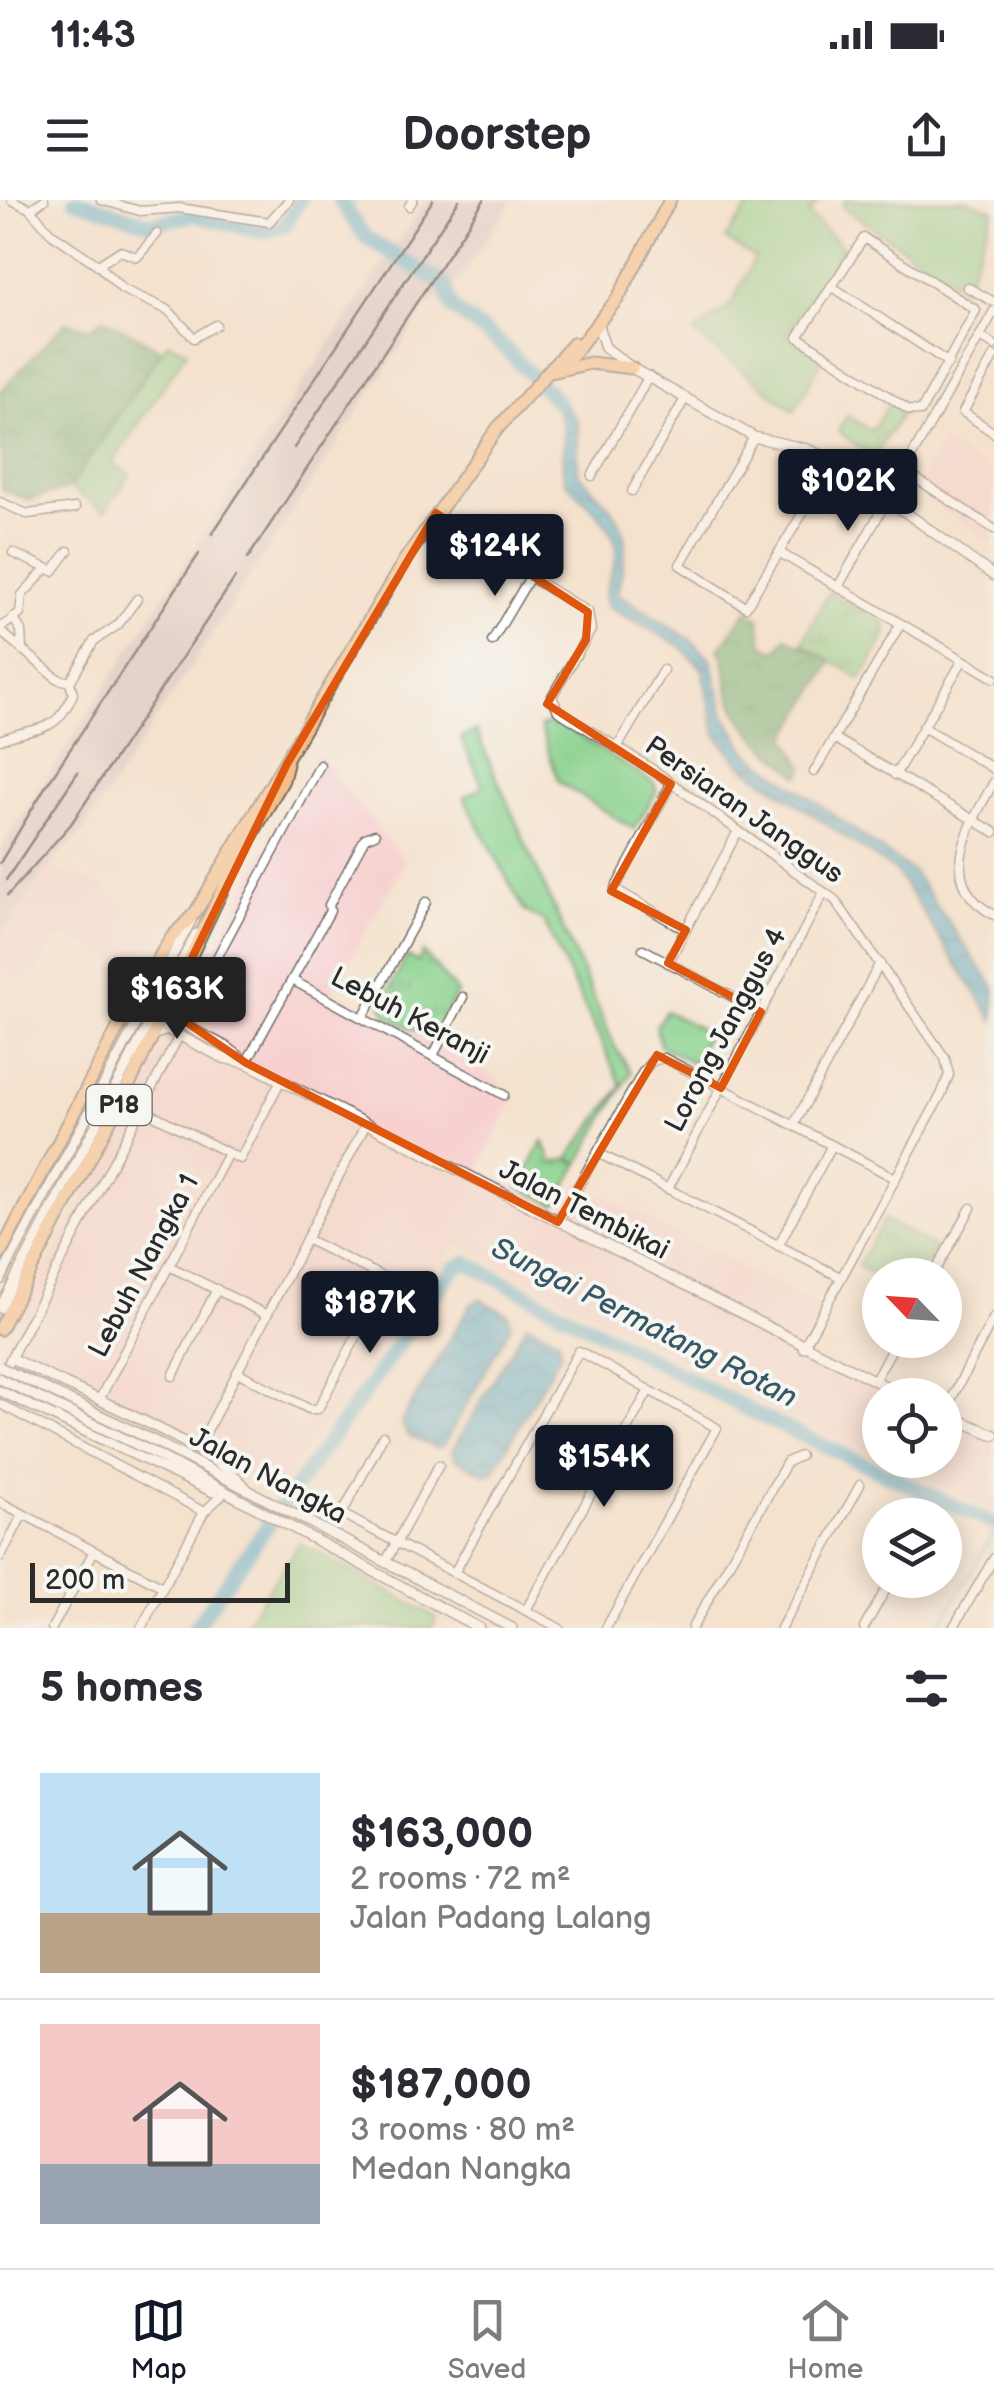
<!DOCTYPE html>
<meta charset="utf-8">
<style>
body{margin:0;font-family:"Balsamiq Sans",sans-serif;background:#f7f7f7;color:#2b2b33;height:100vh;display:flex;flex-direction:column;font-size:38px;white-space:nowrap}
*{box-sizing:border-box;margin:0}
p{font-size:32px;color:#7c7c81}
.icon{flex:none;width:55px;height:55px;fill:none;stroke:currentColor;stroke-width:2;stroke-linecap:round;stroke-linejoin:round}
.map{position:relative;height:1428px;overflow:hidden}
.details{display:flex;flex-direction:column;background:#fff;flex:1}
.details>*{flex:none}
.needle{width:65px;rotate:295deg}
.tools{position:absolute;left:862px;top:1058px;display:grid;gap:20px}
.tools a{display:grid;place-items:center;width:100px;height:100px;border-radius:50%;background:#fff;box-shadow:0 5px 25px #0003;font-size:50px}
.scale{position:absolute;left:30px;bottom:25px;width:260px;box-sizing:border-box;padding-left:10px;border:5px solid #2b2b2b;border-top:0;font-size:28px;line-height:35px;white-space:nowrap;color:#2b2b2b;-webkit-text-stroke:8px #f6f6f2;paint-order:stroke}
.price{position:absolute;translate:-50% -85px;padding:0 22px;border-radius:10px;background:#111827;color:#fff;font-size:32px;line-height:65px;filter:drop-shadow(0 2px 5px #0008)}
.price::after{content:'';position:absolute;left:50%;top:60px;width:30px;height:22px;margin-left:-15px;background:inherit;clip-path:polygon(0 0,100% 0,50% 100%)}
.price.active{background:#222;color:#fff}
ul{padding:0;list-style:none}
li{display:flex;align-items:center;gap:30px;height:250px;padding:0 40px}
li+li{border-top:2px solid #e1e1e2}
li span{display:grid;place-items:center;flex:none;width:280px;height:200px;border-radius:0px;color:#555}
li>.icon{margin-inline-start:auto}
span .icon{width:120px;height:120px;fill:#fffc;stroke-width:1}
li b{font-size:42px}
h2{display:flex;justify-content:space-between;align-items:center;height:120px;padding:0 40px;font-size:42px}
.status{display:flex;justify-content:space-between;align-items:center;height:70px;padding:0 50px;background:#fff;direction:ltr}
.status svg{height:28px;fill:currentColor}
header{display:flex;justify-content:space-between;align-items:center;height:130px;padding:0 40px;background:#fff;font-size:45px;font-weight:600}
.menu{display:flex;justify-content:space-around;align-items:center;height:140px;border-top:2px solid #e1e1e2;background:#fff;font-size:28px;color:#7c7c81}
.menu a{display:grid;justify-items:center;gap:5px}
.menu .active{color:#111827}
.map>svg:first-child{display:block}
.built{fill:#f7d0cf}
.railway{fill:#d2bec5}
.grass{fill:#89d18c;stroke:#5a7e5c;stroke-width:2.5}
.forest{fill:url(#forest-crowns);stroke:#4c6f52;stroke-width:2.5}
.park{fill:url(#park-tufts);stroke:#5a7e5c;stroke-width:2.5}
.water{fill:url(#water-waves);stroke:#3c6c7c;stroke-width:2.5}
.lines{fill:none;stroke-linecap:round;stroke-linejoin:round}
.stream{stroke:#4eaccd;stroke-width:2.5}
.river{stroke:#4eaccd;stroke-width:15}
.minor-casing{stroke:#716b64;stroke-width:11}
.tertiary-casing{stroke:#716b64;stroke-width:12}
.primary-casing{stroke:#716b64;stroke-width:15}
.minor{stroke:#fff;stroke-width:8}
.tertiary{stroke:#fff;stroke-width:9}
.primary{stroke:#f7bd88;stroke-width:11}
.rail{stroke:#2b2b2b;stroke-width:2.5}
.tertiary-bridge-casing{stroke:#716b64;stroke-width:12;stroke-linecap:butt}
.tertiary-bridge{stroke:#fff;stroke-width:9}
.marked{fill:none;stroke:#df570e;stroke-width:8;stroke-linejoin:round}
.labels{text-anchor:middle;dominant-baseline:central;stroke-width:8;stroke-linejoin:round;paint-order:stroke}
.shield{fill:#f6f6f2;stroke:#686867;stroke-width:2.5}
.shield-label{font-size:25px;font-weight:bold;fill:#2b2b2b}
.street-label{font-size:28px;fill:#2b2b2b;stroke:#f6f6f2}
.water-label{font-size:30px;font-style:italic;fill:#375864;stroke:#f6f6f2}
</style>
<div class="status"><b>11:43</b><svg viewBox="0 0 49 12"><path d="M0 12V9h3v3zM5 12V6h3v6zM10 12V3h3v9zM15 12V0h3v12zM26 1h20v11H26zM47 4h2v5h-2z"/></svg></div>
<header><svg class="icon" aria-label="menu" viewBox="0 0 24 24"><path d="M4 6h16M4 12h16M4 18h16"/></svg>Doorstep<svg class="icon" aria-label="share" viewBox="0 0 24 24"><path d="M12 15V3M7 8l5-5 5 5M5 13v7h14v-7"/></svg></header>
<div class="map">
<svg width="994" height="1428" viewBox="0 0 994 1428">
<defs>
<pattern id="forest-crowns" width="20" height="18" patternUnits="userSpaceOnUse" patternTransform="scale(2.5)"><rect width="20" height="18" fill="#6eb378"/><path d="M2 6a3 3 0 1 1 6 0M12 15a3 3 0 1 1 6 0" fill="none" stroke="#5b9263"/></pattern>
<pattern id="park-tufts" width="24" height="20" patternUnits="userSpaceOnUse" patternTransform="scale(2.5)"><rect width="24" height="20" fill="#89d18c"/><path d="M3 7l-1-3M5 7V3M7 7l1-3M15 17l-1-3M17 17v-4M19 17l1-3" fill="none" stroke="#70aa73"/></pattern>
<pattern id="water-waves" width="16" height="10" patternUnits="userSpaceOnUse" patternTransform="scale(2.5)"><rect width="16" height="10" fill="#4eaccd"/><path d="M0 5q4-4 8 0t8 0" fill="none" stroke="#418ca7"/></pattern>
</defs>
<rect width="100%" height="100%" fill="#f6f6f2"/>
<filter id="ink" filterUnits="userSpaceOnUse"><feTurbulence type="fractalNoise" baseFrequency=".01" numOctaves="2"/><feDisplacementMap in="SourceGraphic" scale="20" xChannelSelector="R" yChannelSelector="G"/><feConvolveMatrix kernelMatrix="1 2 1 2 8 2 1 2 1" color-interpolation-filters="sRGB"/></filter>
<filter id="wash" filterUnits="userSpaceOnUse"><feTurbulence type="fractalNoise" baseFrequency=".0048" numOctaves="4" result="noise"/><feDisplacementMap in="SourceGraphic" scale="40" xChannelSelector="R" yChannelSelector="G"/><feGaussianBlur stdDeviation="2.25" result="paint"/><feColorMatrix in="noise" values="0 0 0 0 0 0 0 0 0 0 0 0 0 0 0 0 0 1.4 0 .05"/><feComposite in="paint" operator="in"/></filter>
<g filter="url(#wash)">
<rect width="100%" height="100%" fill="#f4e2cd"/>
<g class="built">
<path d="M942,241L994,274V344L914,291Z"/>
<path d="M317,554L405,661L333,791L491,874L514,897L479,969L562,1013L579,984L818,1107L795,1150L894,1195H880V1257L780,1211L458,1043L276,1291L189,1241L0,1158Z"/>
<path d="M51,666L70,677L94,681L158,734L137,770L73,740L57,739L34,782L0,767V745Z"/>
<path d="M945,1218L994,1240V1309L887,1260H945Z"/>
</g>
<path class="railway" d="M427,0H513L457,83L424,111L82,632L49,666L0,738V651L266,238Z"/>
<g class="grass">
<path d="M754,0L775,11L785,0L794,6L799,0H820L808,14L843,47L786,135L823,159L794,211L694,133L731,105L755,58L725,39Z"/>
<path d="M845,0H967L994,10L964,88L842,7Z"/>
<path d="M168,142L187,151L112,263L130,275L105,311L69,288Z"/>
<path d="M555,521L654,583L657,591L634,629L559,582L540,527Z"/>
<path d="M476,531L616,849L631,872L579,963L568,959L622,886L544,722L524,710L464,597L483,587L461,538Z"/>
<path d="M666,811L708,833L693,863L660,845L656,826Z"/>
<path d="M300,1343L437,1418L431,1428L244,1425Z"/>
</g>
<g class="forest">
<path d="M103,118L162,150L69,288L29,300L2,289L0,192L66,122L90,129Z"/>
<path d="M747,411L759,418L763,445L777,451L786,437L832,462L787,537L804,568L800,576C774,555 742,530 730,496C724,480 729,464 719,449Z"/>
</g>
<g class="park">
<path d="M890,202L904,210L873,258L838,231L847,216L872,231Z"/>
<path d="M829,392L885,423L887,433L861,479L802,443Z"/>
<path d="M423,752L457,793L433,839L386,815L382,804L407,756L418,762Z"/>
<path d="M543,941L552,963L568,959L579,963L556,1005L519,987Z"/>
<path d="M884,1019L936,1049L921,1075L880,1078L858,1066Z"/>
</g>
<g class="water">
<path d="M551,185L578,223V274C626,322 634,326 617,393L691,440L711,459L725,515L747,552L913,672L994,787V821L896,672L741,565L716,535L703,470L680,446L606,406C602,389 612,375 616,359C623,331 582,299 565,281C555,249 580,224 542,194Z"/>
<path d="M480,1099L509,1114L511,1126L443,1246L435,1248L407,1235L401,1222L470,1105Z"/>
<path d="M527,1124L559,1139L561,1152L493,1272L484,1274L454,1258L452,1250Z"/>
</g>
<g class="lines">
<g class="stream">
<path d="M349,12L355,0"/>
<path d="M938,1428L994,1333"/>
</g>
<g class="river">
<path d="M75,0L151,24L194,15L263,32L284,27L300,0"/>
<path d="M339,0L365,37L445,85L452,108L502,145L558,203"/>
<path d="M194,1428L453,1069L466,1062L764,1218L994,1324"/>
</g>
</g>
</g>
<g filter="url(#ink)">
<g class="lines">
<defs>
<g id="minor">
<path d="M12,0L30,9L44,0"/>
<path d="M101,0L140,11L179,8L269,22L289,0"/>
<path d="M409,6L413,0"/>
<path d="M30,9L51,33L98,65L122,89L168,110L194,138L216,125"/>
<path d="M864,38L976,110L921,211L909,210L798,137Z"/>
<path d="M98,65L120,51L137,57L157,34"/>
<path d="M831,86L949,163"/>
<path d="M967,87L994,102"/>
<path d="M980,137L994,145"/>
<path d="M994,156L963,212L994,233"/>
<path d="M754,237L680,365L746,407L834,261"/>
<path d="M906,272L994,329"/>
<path d="M592,276L649,176"/>
<path d="M632,291L686,197"/>
<path d="M0,302L27,314L75,308"/>
<path d="M436,313L496,356L588,412L591,430L552,496L558,511L649,567L835,700L945,858L949,875L941,895L803,1148"/>
<path d="M13,353L53,371L68,351"/>
<path d="M780,353L994,478"/>
<path d="M838,387L994,111"/>
<path d="M13,418L21,430L22,450"/>
<path d="M0,428L20,414L22,395L45,370"/>
<path d="M0,431L58,479L70,482"/>
<path d="M492,441L530,377"/>
<path d="M923,527L994,569"/>
<path d="M834,538L994,632"/>
<path d="M0,540C36,525 55,537 73,494L70,482L94,441L118,425L137,399"/>
<path d="M617,548L663,470"/>
<path d="M814,572L900,425"/>
<path d="M895,575L963,460"/>
<path d="M994,582C969,626 934,683 994,715"/>
<path d="M671,584L615,689L686,730"/>
<path d="M643,749L761,812"/>
<path d="M668,763L737,633"/>
<path d="M292,780L504,895"/>
<path d="M363,817L426,702"/>
<path d="M182,823L320,565"/>
<path d="M434,854L463,797"/>
<path d="M246,863L330,711L329,705L365,638L375,634"/>
<path d="M142,909L240,959L281,880"/>
<path d="M794,925L880,763"/>
<path d="M598,953L840,1077"/>
<path d="M668,989L824,692"/>
<path d="M558,1022L643,872L652,861L664,858L895,978"/>
<path d="M306,1039L411,1091"/>
<path d="M778,1046L832,945"/>
<path d="M169,1066L267,1115"/>
<path d="M933,1075L971,1008"/>
<path d="M237,1172L309,1209H318L387,1079"/>
<path d="M3,1173L179,836"/>
<path d="M173,1176L217,1089"/>
<path d="M874,1181L897,1140"/>
<path d="M99,1200L228,953"/>
<path d="M0,1204L204,1312"/>
<path d="M945,1211L994,1117"/>
<path d="M383,1236L342,1314L559,1428"/>
<path d="M200,1244L366,924"/>
<path d="M0,1302L163,1387"/>
<path d="M0,1358L23,1314"/>
<path d="M385,1363L439,1265"/>
<path d="M454,1373L579,1151L717,1228L606,1428"/>
<path d="M526,1410L649,1190"/>
<path d="M52,1428L94,1351"/>
<path d="M141,1428L204,1312L221,1296"/>
<path d="M692,1428L787,1262L800,1256"/>
<path d="M781,1428L860,1285"/>
<path d="M864,1428L891,1380"/>
<path d="M953,1428L994,1358"/>
</g>
<g id="tertiary">
<path d="M598,126L605,147L632,168L754,237L807,249L834,261L994,376"/>
<path d="M167,809C187,834 222,838 244,861"/>
<path d="M155,834L168,830L223,858L246,863L903,1195"/>
<path d="M0,1080L191,721"/>
<path d="M0,1108L196,734"/>
<path d="M11,1158C66,1187 213,1244 247,1289"/>
<path d="M0,1191L213,1292"/>
<path d="M945,1214L994,1235"/>
<path d="M154,1241L512,1428"/>
<path d="M150,1251L479,1428"/>
</g>
<g id="primary">
<path d="M563,166L618,98L670,0"/>
<path d="M547,173L574,143"/>
<path d="M0,1054L127,811L171,738L195,713L404,361L497,229L547,173L590,163L632,168"/>
<path d="M0,1129L132,879L229,676L283,580L287,564"/>
</g>
</defs>
<use href="#minor" class="minor-casing"/>
<use href="#tertiary" class="tertiary-casing"/>
<use href="#primary" class="primary-casing"/>
<use href="#minor" class="minor"/>
<use href="#tertiary" class="tertiary"/>
<use href="#primary" class="primary"/>
<g class="rail">
<path d="M294,248L459,0"/>
<path d="M212,334L433,0"/>
<path d="M248,358L484,0"/>
<path d="M0,663L44,589L199,354"/>
<path d="M6,680L78,572"/>
<path d="M7,696L71,624L235,378"/>
</g>
<defs>
<g id="tertiary-bridge">
<path d="M0,1167L154,1241"/>
<path d="M0,1179L150,1251"/>
</g>
</defs>
<use href="#tertiary-bridge" class="tertiary-bridge-casing"/>
<use href="#tertiary-bridge" class="tertiary-bridge"/>
</g>
</g>
<path d="M0 0H994V1428H0ZM436,313L588,412L586,440L547,504L671,584L611,691L686,730L668,763L761,812L721,888L657,855L558,1022L246,863L167,809L287,564Z" fill="#f4e2cd" fill-opacity=".55" fill-rule="evenodd"/>
<path class="marked" d="M436,313L588,412L586,440L547,504L671,584L611,691L686,730L668,763L761,812L721,888L657,855L558,1022L246,863L167,809L287,564Z"/>
<g class="labels">
<rect class="shield" x="86.5" y="885" width="65" height="40" rx="8"/>
<g class="shield-label">
<text x="119" y="905">P18</text>
</g>
<g class="street-label">
<text transform="translate(744 610) rotate(35)">Persiaran Janggus</text>
<text transform="translate(410 816) rotate(28)">Lebuh Keranji</text>
<text transform="translate(726 830) rotate(-62)">Lorong Janggus 4</text>
<text transform="translate(584 1010) rotate(27)">Jalan Tembikai</text>
<text transform="translate(144 1066) rotate(-62)">Lebuh Nangka 1</text>
<text transform="translate(268 1276) rotate(28)">Jalan Nangka</text>
</g>
<g class="water-label">
<text transform="translate(644 1123) rotate(27)">Sungai Permatang Rotan</text>
</g>
</g>
</svg>
<div class="tools">
<a><svg class="needle" viewBox="-14 -14 28 28"><path d="M0-13l5 13h-10z" fill="#e53935"/><path d="M0 13l5-13h-10z" fill="#7c7c81"/></svg></a>
<a><svg class="icon" aria-label="locate" viewBox="0 0 24 24"><circle cx="12" cy="12" r="6"/><path d="M12 2v4M12 18v4M2 12h4M18 12h4"/></svg></a>
<a><svg class="icon" aria-label="layers" viewBox="0 0 24 24"><path d="M12 4l9 5-9 5-9-5zM3 14l9 5 9-5"/></svg></a>
</div>
<div class="scale">200 m</div>
<b class="price" style="left:848px;top:334px">$102K</b>
<b class="price" style="left:495px;top:399px">$124K</b>
<b class="price active" style="left:177px;top:842px">$163K</b>
<b class="price" style="left:370px;top:1156px">$187K</b>
<b class="price" style="left:604px;top:1310px">$154K</b>
</div>
<section class="details">
<h2>5 homes<svg class="icon" aria-label="filters" viewBox="0 0 24 24"><path d="M4 7h16M4 17h16"/><circle cx="9" cy="7" r="2"/><circle cx="15" cy="17" r="2"/></svg></h2>
<ul>
<li><span style="background:linear-gradient(#bfe0f5 70%,#b9a48a 0)"><svg class="icon" aria-label="home" viewBox="0 0 24 24"><path d="M3 11l9-7 9 7M6 9v11h12V9"/></svg></span><div><b>$163,000</b><p>2 rooms · 72 m²</p><p>Jalan Padang Lalang</p></div></li>
<li><span style="background:linear-gradient(#f6c9c9 70%,#9aa5b1 0)"><svg class="icon" aria-label="home" viewBox="0 0 24 24"><path d="M3 11l9-7 9 7M6 9v11h12V9"/></svg></span><div><b>$187,000</b><p>3 rooms · 80 m²</p><p>Medan Nangka</p></div></li>
</ul>
</section>
<nav class="menu">
<a class="active"><svg class="icon" aria-label="map" viewBox="0 0 24 24"><path d="M3 6l6-2 6 2 6-2v14l-6 2-6-2-6 2zM9 4v14M15 6v14"/></svg>Map</a>
<a><svg class="icon" aria-label="saved" viewBox="0 0 24 24"><path d="M7 4h10v16l-5-4-5 4z"/></svg>Saved</a>
<a><svg class="icon" aria-label="home" viewBox="0 0 24 24"><path d="M3 11l9-7 9 7M6 9v11h12V9"/></svg>Home</a>
</nav>
